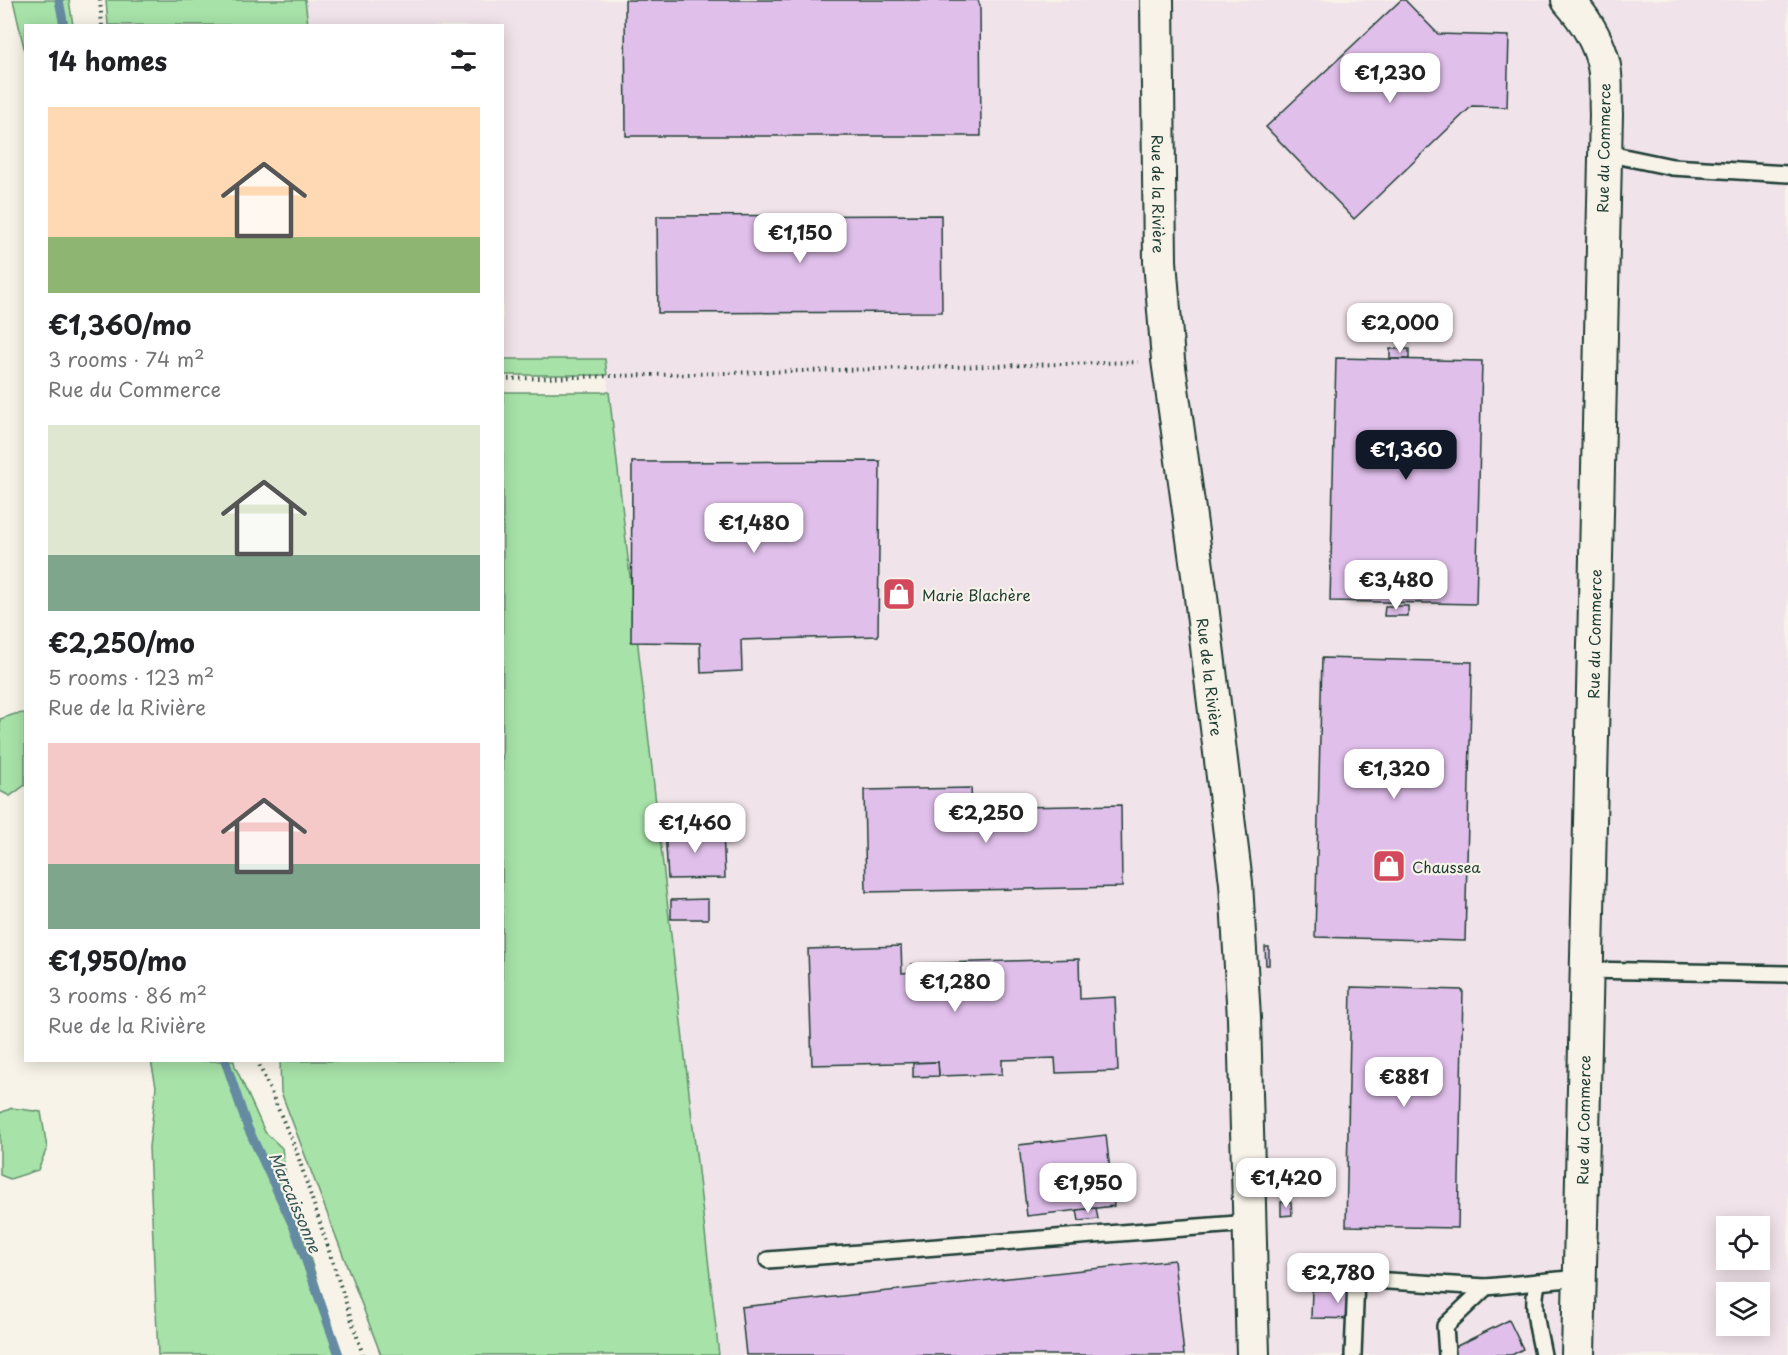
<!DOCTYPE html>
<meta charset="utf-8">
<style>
body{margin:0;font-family:"Playpen Sans",sans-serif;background:#f6f6f6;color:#202124;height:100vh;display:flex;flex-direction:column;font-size:22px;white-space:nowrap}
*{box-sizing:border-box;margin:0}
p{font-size:20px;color:#757577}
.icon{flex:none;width:33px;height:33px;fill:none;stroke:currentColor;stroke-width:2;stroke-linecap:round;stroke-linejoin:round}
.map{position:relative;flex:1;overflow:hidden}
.drawer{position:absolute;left:24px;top:24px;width:480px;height:1038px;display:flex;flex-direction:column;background:#fff;border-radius:0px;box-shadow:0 3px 15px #0003}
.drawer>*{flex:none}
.controls{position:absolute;left:1716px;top:1216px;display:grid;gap:12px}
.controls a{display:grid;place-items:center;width:54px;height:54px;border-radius:0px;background:#fff;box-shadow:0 3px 15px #0003;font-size:30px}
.price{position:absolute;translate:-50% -51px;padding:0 14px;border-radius:12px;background:#fff;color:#222;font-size:20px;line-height:39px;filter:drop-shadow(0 2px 3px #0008)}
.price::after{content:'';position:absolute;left:50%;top:36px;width:18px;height:14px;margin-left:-9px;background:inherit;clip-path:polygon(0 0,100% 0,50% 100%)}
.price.selected{background:#111827;color:#fff}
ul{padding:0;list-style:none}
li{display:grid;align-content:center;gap:12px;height:318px;padding:0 24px}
li span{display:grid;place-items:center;height:186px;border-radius:0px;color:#555}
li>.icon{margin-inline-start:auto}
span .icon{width:108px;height:108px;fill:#fffc;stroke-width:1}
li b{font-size:26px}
h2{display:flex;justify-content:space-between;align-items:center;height:72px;padding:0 24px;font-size:26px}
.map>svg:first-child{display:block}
.built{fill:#f0e3e9;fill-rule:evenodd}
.green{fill:#a7e2a8;stroke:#63906e;stroke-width:1.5}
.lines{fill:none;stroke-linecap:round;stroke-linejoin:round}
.stream{stroke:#658ba2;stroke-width:9}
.building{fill:#e0bfeb;stroke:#1f3d34;stroke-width:1.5}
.service-casing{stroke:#1f3d34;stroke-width:20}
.minor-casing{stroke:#1f3d34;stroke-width:36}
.path{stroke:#1f3d34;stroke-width:4;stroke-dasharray:1.5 4.5;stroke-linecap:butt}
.service{stroke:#f7f3e8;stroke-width:15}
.minor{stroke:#f7f3e8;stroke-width:32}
.labels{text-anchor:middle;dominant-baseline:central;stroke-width:4.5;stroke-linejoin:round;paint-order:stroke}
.street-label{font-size:15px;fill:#1f3d34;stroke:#f7f3e8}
.poi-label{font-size:15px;fill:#1f3d34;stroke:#f7f3e8;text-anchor:start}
.water-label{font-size:16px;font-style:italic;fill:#365759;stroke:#f7f3e8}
</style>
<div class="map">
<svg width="1788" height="1355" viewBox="0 0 1788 1355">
<rect width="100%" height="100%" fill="#f7f3e8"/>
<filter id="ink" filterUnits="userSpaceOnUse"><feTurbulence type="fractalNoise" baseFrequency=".0167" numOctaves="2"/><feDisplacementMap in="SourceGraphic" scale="12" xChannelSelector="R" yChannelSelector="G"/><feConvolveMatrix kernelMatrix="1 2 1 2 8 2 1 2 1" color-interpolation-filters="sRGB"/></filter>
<g filter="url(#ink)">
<path class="built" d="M305,0H1788V1355H719L605,360L503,359L502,26L308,25ZM1726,1227H1760V1260H1726ZM1726,1293H1760V1326H1726Z"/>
<g class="green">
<path d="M13,0H69L73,25L26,26L25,52Z"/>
<path d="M106,0H305L308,25H108Z"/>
<path d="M503,359H605L607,375H503Z"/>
<path d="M503,392H609L719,1355H381L281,1092L280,1061L502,1060Z"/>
<path d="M25,713V785L10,796L0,791V719L15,714Z"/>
<path d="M151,1061H234L235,1066L265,1132L282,1148L286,1178L311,1261L341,1355H158L149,1147L156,1086Z"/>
<path d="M12,1108L41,1112L47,1148L38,1170L10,1179L0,1175V1113Z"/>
</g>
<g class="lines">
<g class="stream">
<path d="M59,0L64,26"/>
<path d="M225,1060L247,1126L295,1230L339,1355"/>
</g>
</g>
<g class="building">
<path d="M625,0H978L980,6L981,136H626Z"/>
<path d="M1401,0H1405L1438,34L1509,36L1507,107L1472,106L1354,219L1266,127Z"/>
<path d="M941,215L942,312L658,313L657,216Z"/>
<rect x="1390" y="349" width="19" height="10"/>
<path d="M1336,358L1482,361L1476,604L1330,601Z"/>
<path d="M880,461L878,636L741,640L742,671L701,673L700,643L631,642L632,462Z"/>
<path d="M1385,606H1408V616H1384Z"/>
<path d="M1322,658L1472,662L1465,941L1315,937Z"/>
<path d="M971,788L972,808L1121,805L1122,887L866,892L864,790Z"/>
<path d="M665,829H723L725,878L668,879Z"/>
<path d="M708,899V919H671V900Z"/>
<path d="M901,946L902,973L912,972V964L1079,959L1080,999L1115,997L1118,1071L1056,1073L1055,1058L1002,1060V1074L939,1076L938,1062L812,1065L808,949Z"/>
<path d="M1265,947H1269V965H1266Z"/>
<path d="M1351,987L1463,990L1458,1228L1346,1226Z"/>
<path d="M938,1062L939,1076L913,1077V1063Z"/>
<path d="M1106,1135L1114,1206L1027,1216L1019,1145Z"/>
<path d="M1281,1202H1291L1292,1215L1281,1216Z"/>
<path d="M1096,1208L1098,1219L1079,1221L1077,1210Z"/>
<path d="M1174,1260L1184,1355H746L741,1307Z"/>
<path d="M1312,1290L1364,1291L1363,1319L1311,1318Z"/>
<path d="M1509,1320L1523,1349L1512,1355H1439Z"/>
</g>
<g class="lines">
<defs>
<g id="service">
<path d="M1605,153L1672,167L1788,174"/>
<path d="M1586,970L1788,974"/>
<path d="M768,1260L1250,1223"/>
<path d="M1538,1282C1530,1305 1539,1332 1543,1355"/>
<path d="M1353,1355L1356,1279L1486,1287L1579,1278"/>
<path d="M1447,1355L1445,1326L1486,1287"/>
</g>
<g id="minor">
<path id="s1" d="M1157,0L1160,261L1168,360L1200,589L1236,883L1244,1018L1253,1355"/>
<path d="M1568,0C1584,18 1599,42 1604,66C1607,81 1605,99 1606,114L1578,1355"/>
</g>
</defs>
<use href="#service" class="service-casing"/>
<use href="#minor" class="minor-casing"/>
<g class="path">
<path d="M100,0L102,26"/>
<path d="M502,379L1138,362"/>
<path d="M257,1060L296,1150L363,1355"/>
</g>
<use href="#service" class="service"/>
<use href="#minor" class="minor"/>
</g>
</g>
<defs>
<symbol id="shop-square" viewBox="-11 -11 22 22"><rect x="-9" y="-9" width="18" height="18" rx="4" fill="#d1495b" stroke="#f7f3e8"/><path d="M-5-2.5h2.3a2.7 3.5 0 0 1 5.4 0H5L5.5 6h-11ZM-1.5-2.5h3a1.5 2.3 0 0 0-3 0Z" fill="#fff"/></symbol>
</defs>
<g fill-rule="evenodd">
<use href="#shop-square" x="880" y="575" width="38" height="38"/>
<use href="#shop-square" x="1370" y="847" width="38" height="38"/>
</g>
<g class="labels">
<g class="street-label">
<text transform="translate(1603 148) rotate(-89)">Rue du Commerce</text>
<text stroke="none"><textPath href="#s1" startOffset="194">Rue de la Rivière</textPath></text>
<text transform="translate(1594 634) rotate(-89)">Rue du Commerce</text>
<text stroke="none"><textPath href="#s1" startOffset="680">Rue de la Rivière</textPath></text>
<text transform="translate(1583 1120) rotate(-89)">Rue du Commerce</text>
</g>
<g class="poi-label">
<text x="922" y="594">Marie Blachère</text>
<text x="1412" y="866">Chaussea</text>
</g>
<g class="water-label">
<text transform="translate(296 1202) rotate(67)">Marcaissonne</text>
</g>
</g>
</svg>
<div class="controls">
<a><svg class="icon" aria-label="locate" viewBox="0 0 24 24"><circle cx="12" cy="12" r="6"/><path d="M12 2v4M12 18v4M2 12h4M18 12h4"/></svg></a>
<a><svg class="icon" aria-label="layers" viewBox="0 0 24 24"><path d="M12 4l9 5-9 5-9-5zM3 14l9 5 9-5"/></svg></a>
</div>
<b class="price" style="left:1390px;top:104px">€1,230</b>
<b class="price" style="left:800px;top:264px">€1,150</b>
<b class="price" style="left:1400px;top:354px">€2,000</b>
<b class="price selected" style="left:1406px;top:481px">€1,360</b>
<b class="price" style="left:754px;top:554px">€1,480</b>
<b class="price" style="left:1396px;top:611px">€3,480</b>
<b class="price" style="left:1394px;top:800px">€1,320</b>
<b class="price" style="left:986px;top:844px">€2,250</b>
<b class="price" style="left:695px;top:854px">€1,460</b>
<b class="price" style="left:955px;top:1013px">€1,280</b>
<b class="price" style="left:1404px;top:1108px">€881</b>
<b class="price" style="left:1286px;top:1209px">€1,420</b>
<b class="price" style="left:1088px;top:1214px">€1,950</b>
<b class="price" style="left:1338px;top:1304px">€2,780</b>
<section class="drawer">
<h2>14 homes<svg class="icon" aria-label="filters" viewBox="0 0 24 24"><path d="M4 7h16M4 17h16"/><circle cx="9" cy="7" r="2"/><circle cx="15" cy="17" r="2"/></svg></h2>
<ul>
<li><span style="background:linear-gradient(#ffd9b3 70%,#8fb573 0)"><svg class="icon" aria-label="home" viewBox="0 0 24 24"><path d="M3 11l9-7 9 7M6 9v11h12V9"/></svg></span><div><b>€1,360/mo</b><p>3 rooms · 74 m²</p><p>Rue du Commerce</p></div></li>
<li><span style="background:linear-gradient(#dfe7d0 70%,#7fa58c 0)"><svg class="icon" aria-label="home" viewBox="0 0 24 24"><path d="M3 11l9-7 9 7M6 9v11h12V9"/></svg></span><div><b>€2,250/mo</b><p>5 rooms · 123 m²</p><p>Rue de la Rivière</p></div></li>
<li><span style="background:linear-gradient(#f6c9c9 65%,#7fa58c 0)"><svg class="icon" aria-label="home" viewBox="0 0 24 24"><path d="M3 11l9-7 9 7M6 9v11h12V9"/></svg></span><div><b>€1,950/mo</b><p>3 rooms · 86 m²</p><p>Rue de la Rivière</p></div></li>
</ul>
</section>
</div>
